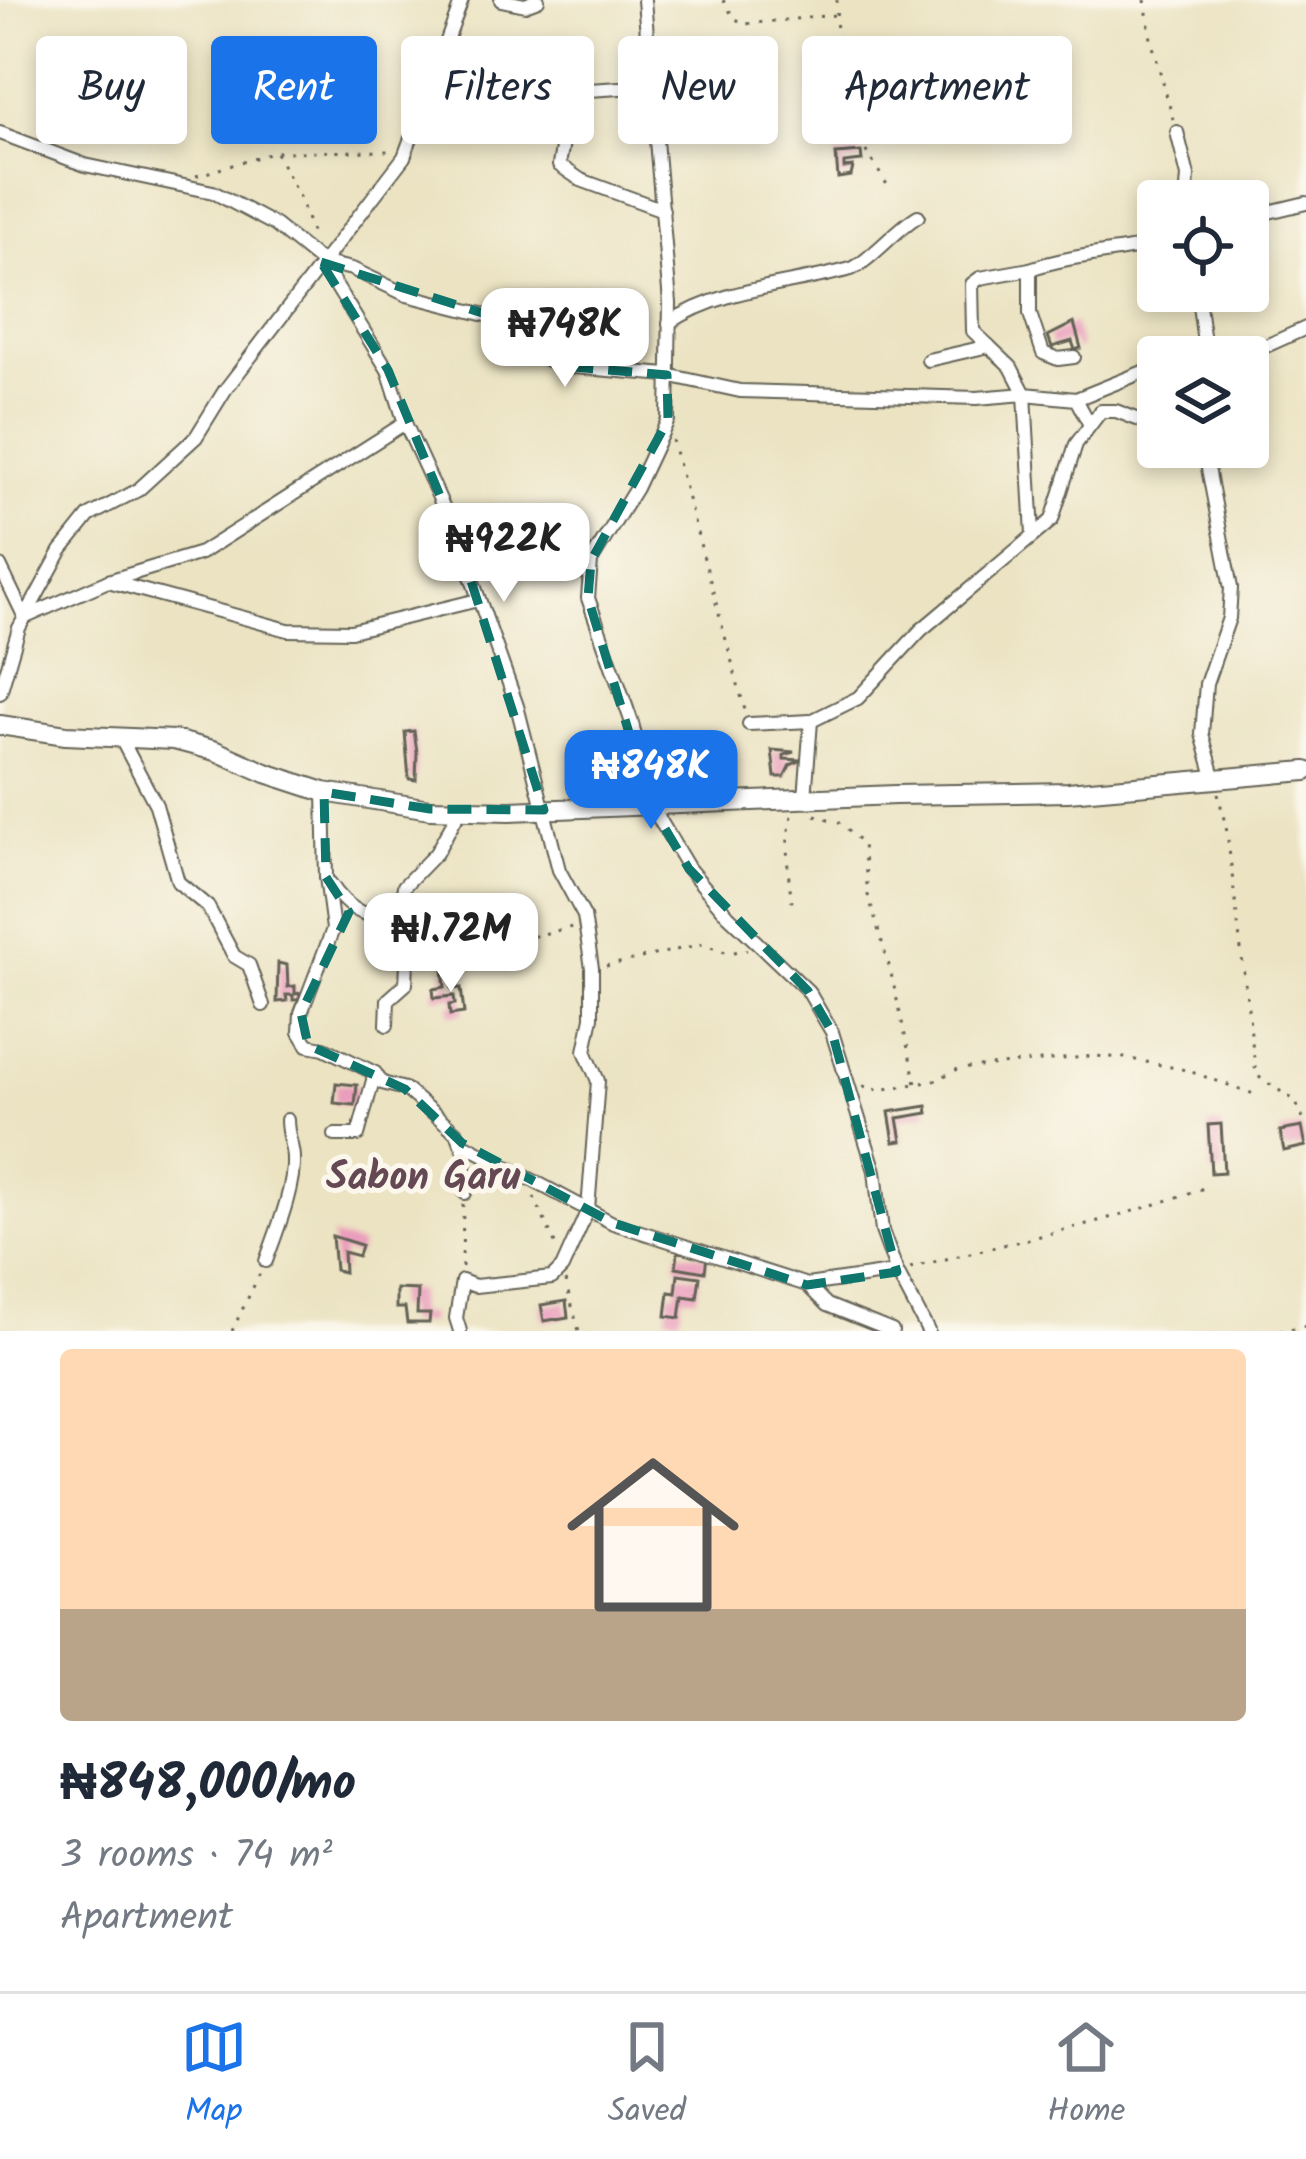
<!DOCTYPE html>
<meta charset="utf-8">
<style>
body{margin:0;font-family:Kalam,sans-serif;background:#f2f2f3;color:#1f2937;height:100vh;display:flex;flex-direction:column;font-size:45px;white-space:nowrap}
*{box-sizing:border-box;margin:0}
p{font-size:39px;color:#747a83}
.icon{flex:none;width:66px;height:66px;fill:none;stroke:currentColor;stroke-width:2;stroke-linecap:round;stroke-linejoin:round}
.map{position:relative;height:1331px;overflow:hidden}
.side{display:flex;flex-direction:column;background:#fff;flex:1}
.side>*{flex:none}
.guide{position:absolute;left:36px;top:36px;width:1236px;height:108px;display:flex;gap:24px}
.buttons{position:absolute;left:1137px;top:180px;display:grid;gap:24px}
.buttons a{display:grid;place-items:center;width:132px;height:132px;border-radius:12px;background:#fff;box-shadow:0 6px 18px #0003;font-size:60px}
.price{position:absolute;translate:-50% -102px;padding:0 27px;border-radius:24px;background:#fff;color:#222;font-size:39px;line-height:78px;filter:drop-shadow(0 3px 6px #0008)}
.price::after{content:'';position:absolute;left:50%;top:72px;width:36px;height:27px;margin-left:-18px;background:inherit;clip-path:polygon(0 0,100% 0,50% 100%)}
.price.selected{background:#1a73e8;color:#fff}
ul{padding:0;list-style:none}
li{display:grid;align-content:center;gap:24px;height:636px;padding:0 60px}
li span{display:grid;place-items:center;height:372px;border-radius:12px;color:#555}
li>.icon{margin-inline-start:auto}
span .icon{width:216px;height:216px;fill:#fffc;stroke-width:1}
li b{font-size:51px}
.chip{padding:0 42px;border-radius:12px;background:#fff;box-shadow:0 6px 18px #0003;font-size:42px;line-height:108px}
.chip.selected{background:#1a73e8;color:#fff}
.tabs{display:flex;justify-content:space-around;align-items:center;height:168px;border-top:3px solid #e0e1e3;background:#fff;font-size:33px;color:#747a83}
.tabs a{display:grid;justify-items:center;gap:6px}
.tabs .selected{color:#1a73e8}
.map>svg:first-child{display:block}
.building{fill:#ea9dbc}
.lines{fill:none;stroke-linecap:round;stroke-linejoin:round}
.street-casing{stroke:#646256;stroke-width:16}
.secondary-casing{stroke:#646256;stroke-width:22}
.path{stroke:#646256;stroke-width:3;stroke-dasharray:3 9;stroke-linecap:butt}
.street{stroke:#fff;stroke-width:12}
.secondary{stroke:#fff;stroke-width:18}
.marked{fill:none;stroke:#0f766e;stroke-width:9;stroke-dasharray:24 15;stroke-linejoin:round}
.labels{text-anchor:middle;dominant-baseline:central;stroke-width:10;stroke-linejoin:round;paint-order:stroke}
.quarter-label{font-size:39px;font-weight:bold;fill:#644954;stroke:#fbf7ec}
</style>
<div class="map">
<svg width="1306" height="1331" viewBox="0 0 1306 1331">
<rect width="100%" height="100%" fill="#fbf7ec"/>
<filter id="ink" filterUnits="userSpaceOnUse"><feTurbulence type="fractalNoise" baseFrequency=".00833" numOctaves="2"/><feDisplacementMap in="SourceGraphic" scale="24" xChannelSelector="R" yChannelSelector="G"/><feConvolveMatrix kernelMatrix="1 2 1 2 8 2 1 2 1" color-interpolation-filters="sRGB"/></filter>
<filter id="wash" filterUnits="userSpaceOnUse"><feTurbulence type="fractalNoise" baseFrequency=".004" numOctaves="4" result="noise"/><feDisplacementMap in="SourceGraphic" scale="48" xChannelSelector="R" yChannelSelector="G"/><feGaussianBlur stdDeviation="2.7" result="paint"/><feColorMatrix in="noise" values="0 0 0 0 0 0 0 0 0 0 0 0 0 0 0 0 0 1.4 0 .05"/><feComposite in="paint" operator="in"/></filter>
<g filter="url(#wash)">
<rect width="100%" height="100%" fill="#ebe3c2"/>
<g id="blocks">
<g class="building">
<path d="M861,152L862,161L844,163V168L853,167L851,176L838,178L836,154Z"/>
<path d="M1074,323L1081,348L1075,350L1072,341L1052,347L1048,336Z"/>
<path d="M414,731L417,752L416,780L409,779L405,732Z"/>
<path d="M772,750L794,752L784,755V759L802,760L790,765L784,777H775Z"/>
<path d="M677,752L681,772L692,770L694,779L651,790L644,760Z"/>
<path d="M278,963L287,965L288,987L295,986V994L301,993L298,1000H293V995H286L287,1001L277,1002Z"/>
<path d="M443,970H449L452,989L461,988L464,1013L450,1015L449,1005L455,1004L454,996L434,998L433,989L445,987Z"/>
<path d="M336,1083L357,1085L355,1105L334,1103Z"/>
<path d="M927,1106L928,1113L898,1118L902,1141L894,1142L889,1112Z"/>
<path d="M1221,1124L1224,1172L1211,1173L1208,1125Z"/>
<path d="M1302,1127L1306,1146L1284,1151L1280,1131Z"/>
<path d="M332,1236L361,1245L358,1256L343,1252L344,1272L335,1270Z"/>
<path d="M678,1252L707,1256L705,1272L676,1267Z"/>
<path d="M678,1274L700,1277L697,1298L683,1296L680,1318L666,1316L669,1292L676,1293Z"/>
<path d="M396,1289L418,1290L417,1314H430L429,1323H407L405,1308H396Z"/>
<path d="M566,1301L568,1317L544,1321L541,1305Z"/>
</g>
</g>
</g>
<g filter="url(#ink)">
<use href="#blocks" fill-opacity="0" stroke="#646256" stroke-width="3"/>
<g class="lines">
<defs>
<g id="street">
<path d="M501,0L525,5L538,0"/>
<path d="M644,0L670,303L668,420L636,488L591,561L588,598L632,723L651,805L689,869L728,915L808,991L832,1032L875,1171L882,1231L897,1272L928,1331"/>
<path d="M652,86L572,91L559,165L581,180L663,210"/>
<path d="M1177,132L1188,176L1186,201"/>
<path d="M0,133L85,165L213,192L275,225L321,262"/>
<path d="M1248,217L1306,203"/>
<path d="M1197,291L1206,357"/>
<path d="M669,323C723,287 790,286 851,269C867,264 897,228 918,216"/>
<path d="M989,346L973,331L972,284L980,278L1030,269"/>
<path d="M1074,357L1058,359L1043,353L1030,314V269C1071,255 1115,253 1158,244"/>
<path d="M1207,357L1266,346L1306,328"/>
<path d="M928,360L989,346L1011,367L1025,394L1076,399L1090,425"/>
<path d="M1076,399L1158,366"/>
<path d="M405,423L201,553L108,581L288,630L351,631L478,600"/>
<path d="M1200,447L1207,463L1231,588L1229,618L1206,684L1202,734L1215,780"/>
<path d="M0,566L25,618"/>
<path d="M26,617L108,581"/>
<path d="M0,693L19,628L61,551L89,516L138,490L196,437L225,390L404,157L462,0"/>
<path d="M749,724L811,721"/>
<path d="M120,737L156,805L178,882L208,907L234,956L249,965L263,1005"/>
<path d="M324,792L326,877L333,929L301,1013L300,1032L308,1045L324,1048L375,1073L382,1083L405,1089L457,1133L462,1143L613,1223L807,1285L827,1305L892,1331"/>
<path d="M805,798L811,721L858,698L921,630L1052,520L1076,444L1101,411H1116L1158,427"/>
<path d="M330,883C346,908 373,929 400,904"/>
<path d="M387,1025L388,1000L406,984L407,962L399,917L404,886L436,853L460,810"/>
<path d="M335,1135H358L375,1073"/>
<path d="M460,1141L465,1152V1193"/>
<path d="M266,1261C276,1233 295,1187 293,1157C292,1144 287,1135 287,1120"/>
<path d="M807,1285L897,1272"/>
<path d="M460,1331L456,1318L462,1281L475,1286L552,1278L562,1268L588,1210L598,1081L585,1051L592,1017V968L584,916L559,870L517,706L457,537L405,423L388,370L321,262L352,269L407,295L498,318L544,358L562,366L667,375L740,391L977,398L1025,394L1033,534"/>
</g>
<path id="secondary" d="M0,725L66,735L174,740L216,751L266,773L324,792L430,809L510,811L895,795L1068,792L1306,771"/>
</defs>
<use href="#street" class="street-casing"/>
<use href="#secondary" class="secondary-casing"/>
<g class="path">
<path d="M723,0L734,18L745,24L835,15"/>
<path d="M837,0L836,22L853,131L888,186"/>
<path d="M1145,0L1151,39L1173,119"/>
<path d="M276,153L299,197L313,238"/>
<path d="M196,176L275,152L392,151"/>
<path d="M672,440L746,714"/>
<path d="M1218,793L1227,832L1256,1075L1295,1101L1306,1125"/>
<path d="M815,815L841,823L863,844L868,895L890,969L916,1084"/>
<path d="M792,816C784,846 788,872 792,903"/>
<path d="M510,942L572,927"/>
<path d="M606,966L702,944L728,953L747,950"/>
<path d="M863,1086L878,1090L934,1081L958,1069L1095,1056L1126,1058L1186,1070L1254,1094"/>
<path d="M479,1186L497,1177"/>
<path d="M534,1197L557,1248"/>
<path d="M462,1267L463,1204"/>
<path d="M910,1268C1011,1242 1112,1222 1209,1186"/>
<path d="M565,1281L579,1331"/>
<path d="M232,1331L260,1273"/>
<path d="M1279,1331L1306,1326"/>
</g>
<use href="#street" class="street"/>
<use href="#secondary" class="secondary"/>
</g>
</g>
<path class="marked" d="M321,262L498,318L562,366L667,375L668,420L591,561L588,598L651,805L689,869L808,991L832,1032L897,1272L807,1285L613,1223L462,1143L405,1089L308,1045L301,1013L349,912L326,877L324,792L430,809L544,810L457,537L388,370Z"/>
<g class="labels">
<g class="quarter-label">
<text x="423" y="1179">Sabon Garu</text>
</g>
</g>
</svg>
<div class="buttons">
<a><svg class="icon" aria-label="locate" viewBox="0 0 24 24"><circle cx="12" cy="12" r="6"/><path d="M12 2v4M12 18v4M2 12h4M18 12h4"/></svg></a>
<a><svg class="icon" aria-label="layers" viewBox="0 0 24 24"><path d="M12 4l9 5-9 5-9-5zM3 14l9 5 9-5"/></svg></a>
</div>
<b class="price" style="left:565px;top:390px">₦748K</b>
<b class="price" style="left:504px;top:605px">₦922K</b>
<b class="price selected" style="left:651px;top:832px">₦848K</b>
<b class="price" style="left:451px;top:995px">₦1.72M</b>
<div class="guide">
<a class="chip">Buy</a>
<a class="chip selected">Rent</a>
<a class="chip">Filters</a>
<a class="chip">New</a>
<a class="chip">Apartment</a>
</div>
</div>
<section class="side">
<ul>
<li><span style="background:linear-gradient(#ffd9b3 70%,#b9a48a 0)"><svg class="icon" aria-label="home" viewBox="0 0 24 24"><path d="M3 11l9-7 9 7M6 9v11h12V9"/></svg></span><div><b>₦848,000/mo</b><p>3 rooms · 74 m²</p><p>Apartment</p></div></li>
</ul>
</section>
<nav class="tabs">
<a class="selected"><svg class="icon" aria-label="map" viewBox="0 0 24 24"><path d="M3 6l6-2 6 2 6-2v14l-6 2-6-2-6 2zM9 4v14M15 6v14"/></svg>Map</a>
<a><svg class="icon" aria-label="saved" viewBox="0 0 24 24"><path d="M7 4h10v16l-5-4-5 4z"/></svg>Saved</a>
<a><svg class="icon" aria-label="home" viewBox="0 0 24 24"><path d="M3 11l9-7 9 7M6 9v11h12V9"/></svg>Home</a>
</nav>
